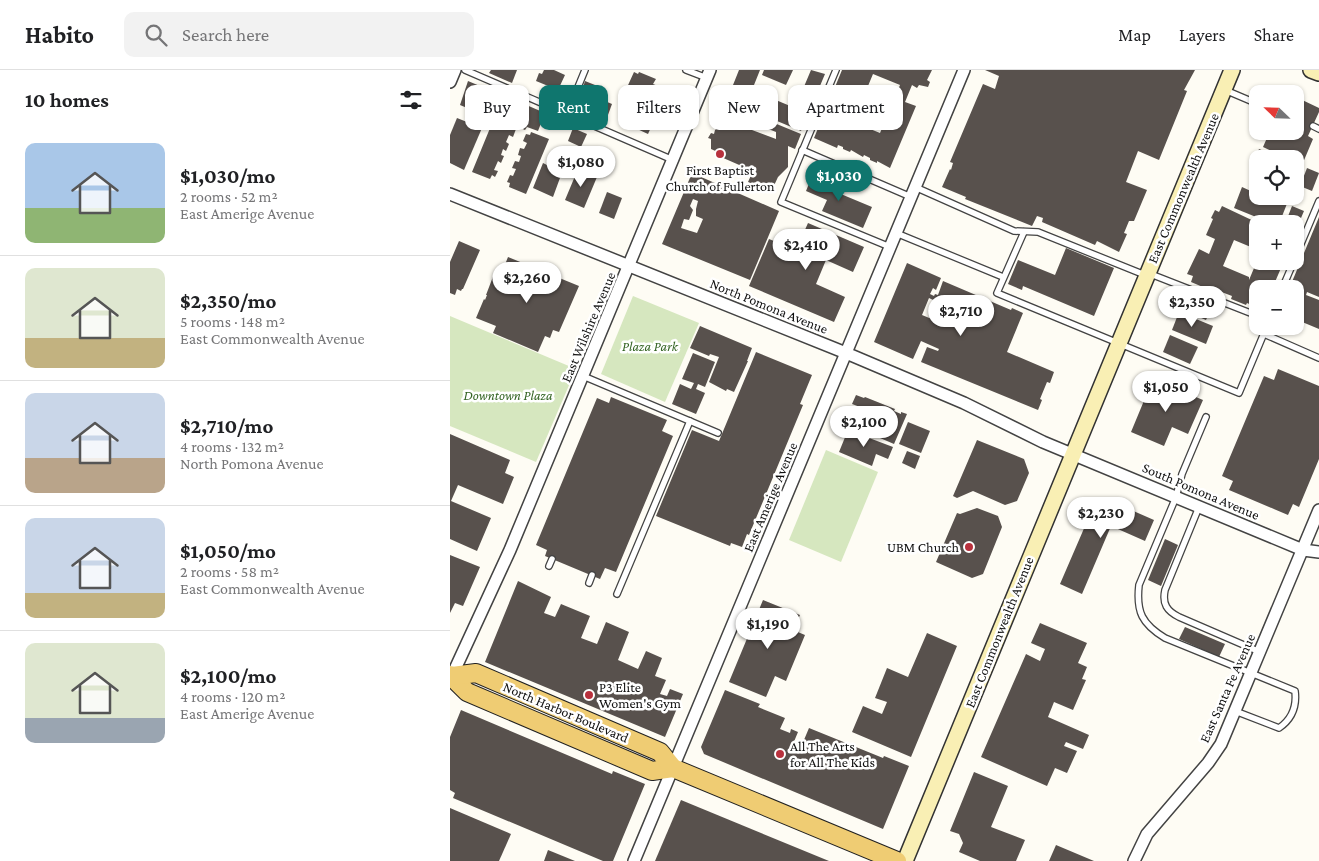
<!DOCTYPE html>
<meta charset="utf-8">
<style>
body{margin:0;font-family:"Crimson Pro",serif;background:#f2f2f2;color:#202124;height:100vh;display:flex;flex-direction:column;font-size:19px;white-space:nowrap}
*{box-sizing:border-box;margin:0}
p{font-size:16px;color:#757577}
.icon{flex:none;width:28px;height:28px;fill:none;stroke:currentColor;stroke-width:2;stroke-linecap:round;stroke-linejoin:round}
.map{position:relative;flex:1;overflow:hidden}
.drawer{display:flex;flex-direction:column;background:#fff;width:450px}
.drawer>*{flex:none}
.top-card{position:absolute;left:15px;top:15px;width:475px;height:45px;display:flex;gap:10px}
.needle{width:32px;rotate:293deg}
.buttons{position:absolute;left:799px;top:15px;display:grid;gap:10px}
.buttons a{display:grid;place-items:center;width:55px;height:55px;border-radius:10px;background:#fff;box-shadow:0 1px 4px #0004;font-size:25px}
.price{position:absolute;translate:-50% -42px;padding:0 11px;border-radius:18px;background:#fff;color:#222;font-size:16px;line-height:32px;filter:drop-shadow(0 1px 2px #0008)}
.price::after{content:'';position:absolute;left:50%;top:30px;width:15px;height:11px;margin-left:-8px;background:inherit;clip-path:polygon(0 0,100% 0,50% 100%)}
.price.on{background:#0f766e;color:#fff}
ul{padding:0;list-style:none}
li{display:flex;align-items:center;gap:15px;height:125px;padding:0 25px}
li+li{border-top:1px solid #e0e0e0}
li span{display:grid;place-items:center;flex:none;width:140px;height:100px;border-radius:10px;color:#555}
li>.icon{margin-inline-start:auto}
span .icon{width:60px;height:60px;fill:#fffc;stroke-width:1}
li b{font-size:21px}
h2{display:flex;justify-content:space-between;align-items:center;height:60px;padding:0 25px;font-size:21px}
.chip{padding:0 18px;border-radius:10px;background:#fff;box-shadow:0 1px 4px #0004;font-size:18px;line-height:45px}
.chip.on{background:#0f766e;color:#fff}
header{display:flex;align-items:center;gap:30px;box-sizing:border-box;height:70px;padding:0 25px;background:#fff;border-bottom:1px solid #e0e0e0}
header strong{font-size:24px}
nav{display:flex;gap:28px;margin-inline-start:auto;font-size:18px}
.search{width:350px;height:45px;background:#f2f2f2;display:flex;align-items:center;gap:12px;box-sizing:border-box;padding:0 18px;border-radius:10px;color:#757577;font-size:19px}
main{display:flex;flex:1;min-height:0}
.map>svg:first-child{display:block}
.green{fill:#d6e7bf}
.building{fill:#58514d;fill-rule:evenodd}
.lines{fill:none;stroke-linecap:round;stroke-linejoin:round}
.lane-casing{stroke:#434343;stroke-width:8}
.street-casing{stroke:#434343;stroke-width:14}
.secondary-casing{stroke:#323232;stroke-width:18}
.primary-casing{stroke:#212121;stroke-width:20}
.lane{stroke:#fff;stroke-width:5.5}
.street{stroke:#fff;stroke-width:11}
.secondary{stroke:#f9efb4;stroke-width:15}
.primary{stroke:#efcc73;stroke-width:18}
.poi-dot{fill:#b8313d;stroke:#fff;stroke-width:2}
.labels{text-anchor:middle;dominant-baseline:central;stroke-width:5;stroke-linejoin:round;paint-order:stroke}
.poi-label{font-size:14px;fill:#101010;stroke:#fff;text-anchor:start}
.street-label{font-size:14px;fill:#101010;stroke:#fff}
.park-label{font-size:14px;font-style:italic;fill:#346424;stroke:#fff}
</style>
<header>
<strong>Habito</strong>
<div class="search"><svg class="icon" aria-label="search" viewBox="0 0 24 24"><circle cx="10" cy="10" r="6"/><path d="M15 15l6 6"/></svg>Search here</div>
<nav><a>Map</a><a>Layers</a><a>Share</a></nav>
</header>
<main>
<section class="drawer">
<h2>10 homes<svg class="icon" aria-label="filters" viewBox="0 0 24 24"><path d="M4 7h16M4 17h16"/><circle cx="9" cy="7" r="2"/><circle cx="15" cy="17" r="2"/></svg></h2>
<ul>
<li><span style="background:linear-gradient(#a9c7e8 65%,#8fb573 0)"><svg class="icon" aria-label="home" viewBox="0 0 24 24"><path d="M3 11l9-7 9 7M6 9v11h12V9"/></svg></span><div><b>$1,030/mo</b><p>2 rooms · 52 m²</p><p>East Amerige Avenue</p></div></li>
<li><span style="background:linear-gradient(#dfe7d0 70%,#c2b280 0)"><svg class="icon" aria-label="home" viewBox="0 0 24 24"><path d="M3 11l9-7 9 7M6 9v11h12V9"/></svg></span><div><b>$2,350/mo</b><p>5 rooms · 148 m²</p><p>East Commonwealth Avenue</p></div></li>
<li><span style="background:linear-gradient(#c9d6e8 65%,#b9a48a 0)"><svg class="icon" aria-label="home" viewBox="0 0 24 24"><path d="M3 11l9-7 9 7M6 9v11h12V9"/></svg></span><div><b>$2,710/mo</b><p>4 rooms · 132 m²</p><p>North Pomona Avenue</p></div></li>
<li><span style="background:linear-gradient(#c9d6e8 75%,#c2b280 0)"><svg class="icon" aria-label="home" viewBox="0 0 24 24"><path d="M3 11l9-7 9 7M6 9v11h12V9"/></svg></span><div><b>$1,050/mo</b><p>2 rooms · 58 m²</p><p>East Commonwealth Avenue</p></div></li>
<li><span style="background:linear-gradient(#dfe7d0 75%,#9aa5b1 0)"><svg class="icon" aria-label="home" viewBox="0 0 24 24"><path d="M3 11l9-7 9 7M6 9v11h12V9"/></svg></span><div><b>$2,100/mo</b><p>4 rooms · 120 m²</p><p>East Amerige Avenue</p></div></li>
</ul>
</section>
<div class="map">
<svg width="869" height="791" viewBox="0 0 869 791">
<rect width="100%" height="100%" fill="#fefcf4"/>
<g class="green">
<path d="M183,226L249,253L215,332L151,304Z"/>
<path d="M0,246L126,299L86,392L0,356Z"/>
<path d="M376,380L428,402L391,492L339,470Z"/>
</g>
<g class="building">
<path d="M41,0H67L62,13L39,3Z"/>
<path d="M94,0H104L115,5L108,20L86,11L89,3L92,4Z"/>
<path d="M289,0H310L302,20L345,38L361,0L375,4L351,61L277,30Z"/>
<path d="M314,0H343L336,15L312,5Z"/>
<path d="M392,0H482L477,10L480,12L478,17L469,15L467,18L462,15L455,32L466,36L440,98L427,91V93L420,90V88L414,85L413,87L401,80L400,82L393,79V77L388,75L387,78L364,68ZM423,4L450,15L430,63L403,52Z"/>
<path d="M535,0H745L734,20L737,21L709,90L688,81L676,112L697,120L684,151H679L674,163L677,164L669,182L647,171L645,175L592,152L593,148L587,146L582,156L515,129L516,127L492,117L500,99L501,100L503,93L500,92L533,14L545,19L549,6Z"/>
<path d="M184,2L188,4L189,2L206,9L203,14L213,18L205,38L174,24Z"/>
<path d="M18,11L63,30L58,43L45,38L41,48L10,35Z"/>
<path d="M135,11L145,15L135,36L128,33Z"/>
<path d="M99,19L112,24L108,33L95,28Z"/>
<path d="M143,26L162,34L155,53L135,44Z"/>
<path d="M848,28L869,38V42L858,66L863,69L852,95L845,92V89H838L813,77L820,61L831,66L833,61H845V35Z"/>
<path d="M67,31L95,43L88,61L77,57L75,60L68,57L69,54L59,49Z"/>
<path d="M178,38L203,46L201,52L203,53L198,64L172,52Z"/>
<path d="M288,38L351,64L345,79L338,76V97L328,107L321,122L298,112L303,101L271,87L272,84L261,79V69L258,68L261,63L264,64L265,60ZM308,55L326,62V69L302,60Z"/>
<path d="M45,46L63,54L62,58L66,59L63,67L59,65L56,72L59,74L56,81L53,79L51,85L54,86L51,93L48,91L44,100L48,101L45,107L42,105L40,109L22,102Z"/>
<path d="M7,48L32,58L14,100L0,93V65Z"/>
<path d="M123,58L137,64L131,77L118,71Z"/>
<path d="M81,62L99,69L76,124L59,117L60,113L57,112L60,105L63,106L66,99L62,98L65,91L69,92L71,86L68,85L70,78L74,79L77,73L73,71L76,64L80,65Z"/>
<path d="M809,79L834,89H808V102L801,99Z"/>
<path d="M98,91L114,97L103,127L83,118L93,93L97,95Z"/>
<path d="M845,93L853,97L845,115Z"/>
<path d="M857,98L869,103L862,121L850,116Z"/>
<path d="M128,99L132,101L133,99L146,105L145,107H147L134,138L115,130Z"/>
<path d="M242,103L329,141L300,210L212,174ZM243,129L248,131L246,139V146L253,149L247,163L231,158L234,149L239,150L243,140L240,136Z"/>
<path d="M363,104L389,115L386,122L422,137L413,158L372,141L377,130L356,121Z"/>
<path d="M807,112L808,126H840L829,154H823L784,138L792,117L803,122Z"/>
<path d="M157,122L172,128L164,149L149,143Z"/>
<path d="M772,136L808,153V180L784,170L773,196L799,207V210L807,191H834L822,219H808V240L805,239L806,237L797,233L796,235L781,229L782,226L761,218L760,220L741,212L743,206L737,204L749,179L759,184L765,169L756,165L763,149L761,148L765,140L769,142Z"/>
<path d="M842,136L854,141L845,162V154H835Z"/>
<path d="M869,147V227L857,222L856,225L869,230V259L845,249V219H839Z"/>
<path d="M358,153L414,177L403,202L376,190L366,214L395,227L384,252L299,216L319,169L346,180Z"/>
<path d="M9,171L30,180L13,219H12L11,221L7,219L5,225L0,223V192Z"/>
<path d="M616,178L664,198L644,246L573,216L572,220L558,214L568,190L605,205Z"/>
<path d="M58,187L129,216L109,262L103,260L100,268L95,266L88,282L43,263L46,256L26,248L34,229L35,230L37,225H36L44,204L50,207Z"/>
<path d="M457,193L491,208L486,220L483,218L480,224L484,226L485,224L488,225L493,211L561,240L562,238L573,243L557,282L604,302L600,313L597,312L590,329L592,330L588,340L471,292L477,277L488,281L489,279L471,271L463,289L424,272ZM479,228L508,242L501,257L472,245Z"/>
<path d="M726,221L762,236L756,250L720,235Z"/>
<path d="M729,242L763,256L756,274L722,260Z"/>
<path d="M250,256L302,278L297,291H298L284,322L277,319L276,321L259,312L269,287L260,284L259,286L240,278Z"/>
<path d="M720,265L748,277L740,294L713,282Z"/>
<path d="M306,282L362,305L350,334L353,335L299,465L297,464L292,477L281,473L280,476L206,446L242,360L269,371Z"/>
<path d="M243,283L265,292L255,317L248,314L246,319L255,323L246,344L222,334L230,314L241,319L244,313L232,309Z"/>
<path d="M828,299L869,316V389L849,437L843,434L838,445L779,420L783,411L772,406L814,306L824,310Z"/>
<path d="M703,309L753,330L738,364L722,357L714,376L681,362Z"/>
<path d="M406,325L414,328L415,327L445,339L444,341L451,344V342L457,344L444,374L402,356L410,337L402,334Z"/>
<path d="M161,327L217,350L212,361L223,366L166,502L155,498L150,509L95,486L97,480L86,475L147,328L159,333Z"/>
<path d="M458,352L480,361L471,383L449,374Z"/>
<path d="M398,360L443,377L438,389L426,384L422,396L389,382Z"/>
<path d="M0,364L60,390L55,403L64,407L53,434L8,415L1,431L41,448L27,481L0,469Z"/>
<path d="M527,370L574,389L579,403L567,431L555,435L523,421L507,428L503,426Z"/>
<path d="M457,381L470,386L465,399L452,393Z"/>
<path d="M656,429L704,450L695,471L661,456L632,524L610,514L645,433Z"/>
<path d="M527,438L548,446L552,457L533,504L522,508L486,492L507,443L510,444Z"/>
<path d="M715,469L728,475L711,516L698,510Z"/>
<path d="M0,485L30,497L13,536L5,533L0,543Z"/>
<path d="M68,511L101,527L94,543L105,547L111,534L140,546L131,568L147,574L156,552L179,562L168,590L188,599L196,581L212,588L205,606L216,610L210,624L217,626L220,619L233,624L215,667L35,592Z"/>
<path d="M313,530L350,545L343,560L355,565L336,611L325,606L316,627L279,612Z"/>
<path d="M590,553L637,573L628,593L637,597L632,609L636,610L623,640L604,632L598,647L639,665L633,679L616,672L614,676L627,681L617,703L605,698L597,716L531,687L576,584L590,591L595,579L581,573Z"/>
<path d="M735,557L775,574L769,587L729,569Z"/>
<path d="M477,563L507,576L461,687L402,662L413,636L432,644L437,632L425,628L437,598L458,607Z"/>
<path d="M275,620L310,634L308,637L335,648L330,659L340,663L341,659L348,662L343,674L351,677L359,658L433,688L434,686L459,696L433,759L254,684L251,677Z"/>
<path d="M11,640L162,704L163,701L195,714L163,791H153L3,728L5,723L0,720V667Z"/>
<path d="M524,702L558,716L541,757L575,770L566,791H530L509,782L513,773L509,764L500,761Z"/>
<path d="M231,730L379,791H205Z"/>
<path d="M0,738L61,764L49,791H0Z"/>
<path d="M606,775L644,791H599Z"/>
<path d="M98,780L125,791H94Z"/>
</g>
<g class="lines">
<defs>
<g id="lane">
<path d="M15,0L223,90"/>
<path d="M236,0L257,8"/>
<path d="M386,0L331,132L440,177"/>
<path d="M775,20L808,34"/>
<path d="M117,44L135,0"/>
<path d="M863,56L869,59"/>
<path d="M352,80L461,127"/>
<path d="M465,117L564,161L588,162L695,205"/>
<path d="M574,162L547,223L789,323L817,256"/>
<path d="M446,163L553,207"/>
<path d="M845,188L869,131"/>
<path d="M698,203L808,246"/>
<path d="M832,219L844,191"/>
<path d="M814,264L869,288"/>
<path d="M133,306L268,363"/>
<path d="M756,347L732,404L726,427L689,515C686,542 692,554 715,568L845,621C847,637 842,649 829,658L785,641"/>
<path d="M749,437L715,520C712,534 717,541 729,547L810,582"/>
<path d="M99,496L102,489"/>
<path d="M139,513L142,505"/>
<path d="M167,524L240,351"/>
</g>
<g id="street">
<path d="M0,12L5,0"/>
<path d="M0,124L396,283L514,333L593,372L853,480L869,482"/>
<path d="M0,610L60,480L260,0"/>
<path d="M184,791L514,0"/>
<path d="M684,791L697,764L758,693L771,674L869,440"/>
</g>
<g id="secondary">
<path d="M861,0L869,3"/>
<path d="M455,791L782,0"/>
</g>
<g id="primary">
<path d="M0,605L17,622L202,701L223,698"/>
<path d="M2,606L26,603L210,682L223,698L447,791"/>
</g>
</defs>
<use href="#lane" class="lane-casing"/>
<use href="#street" class="street-casing"/>
<use href="#secondary" class="secondary-casing"/>
<use href="#primary" class="primary-casing"/>
<use href="#lane" class="lane"/>
<use href="#street" class="street"/>
<use href="#secondary" class="secondary"/>
<use href="#primary" class="primary"/>
</g>
<g class="poi-dot">
<circle cx="270" cy="84" r="5"/>
<circle cx="519" cy="477" r="5"/>
<circle cx="139" cy="625" r="5"/>
<circle cx="330" cy="684" r="5"/>
</g>
<g class="labels">
<g class="poi-label">
<text x="270" y="100" text-anchor="middle">First Baptist<tspan x="270" dy="16">Church of Fullerton</tspan></text>
<text x="509" y="477" text-anchor="end">UBM Church</text>
<text x="149" y="617">P3 Elite<tspan x="149" dy="16">Women's Gym</tspan></text>
<text x="340" y="676">All The Arts<tspan x="340" dy="16">for All The Kids</tspan></text>
</g>
<g class="street-label">
<text transform="translate(733 118) rotate(-67)">East Commonwealth Avenue</text>
<text transform="translate(319 236) rotate(22)">North Pomona Avenue</text>
<text transform="translate(138 257) rotate(-67)">East Wilshire Avenue</text>
<text transform="translate(751 421) rotate(23)">South Pomona Avenue</text>
<text transform="translate(320 427) rotate(-67)">East Amerige Avenue</text>
<text transform="translate(549 562) rotate(-68)">East Commonwealth Avenue</text>
<text transform="translate(777 618) rotate(-66)">East Santa Fe Avenue</text>
<text transform="translate(116 642) rotate(23)">North Harbor Boulevard</text>
</g>
<g class="park-label">
<text x="200" y="276">Plaza Park</text>
<text x="58" y="325">Downtown Plaza</text>
</g>
</g>
</svg>
<div class="buttons">
<a><svg class="needle" viewBox="-14 -14 28 28"><path d="M0-13l5 13h-10z" fill="#e53935"/><path d="M0 13l5-13h-10z" fill="#757577"/></svg></a>
<a><svg class="icon" aria-label="locate" viewBox="0 0 24 24"><circle cx="12" cy="12" r="6"/><path d="M12 2v4M12 18v4M2 12h4M18 12h4"/></svg></a>
<a>+</a>
<a>−</a>
</div>
<b class="price" style="left:131px;top:118px">$1,080</b>
<b class="price on" style="left:389px;top:132px">$1,030</b>
<b class="price" style="left:356px;top:201px">$2,410</b>
<b class="price" style="left:77px;top:234px">$2,260</b>
<b class="price" style="left:742px;top:258px">$2,350</b>
<b class="price" style="left:511px;top:267px">$2,710</b>
<b class="price" style="left:716px;top:343px">$1,050</b>
<b class="price" style="left:414px;top:378px">$2,100</b>
<b class="price" style="left:651px;top:469px">$2,230</b>
<b class="price" style="left:318px;top:580px">$1,190</b>
<div class="top-card">
<a class="chip">Buy</a>
<a class="chip on">Rent</a>
<a class="chip">Filters</a>
<a class="chip">New</a>
<a class="chip">Apartment</a>
</div>
</div>
</main>
